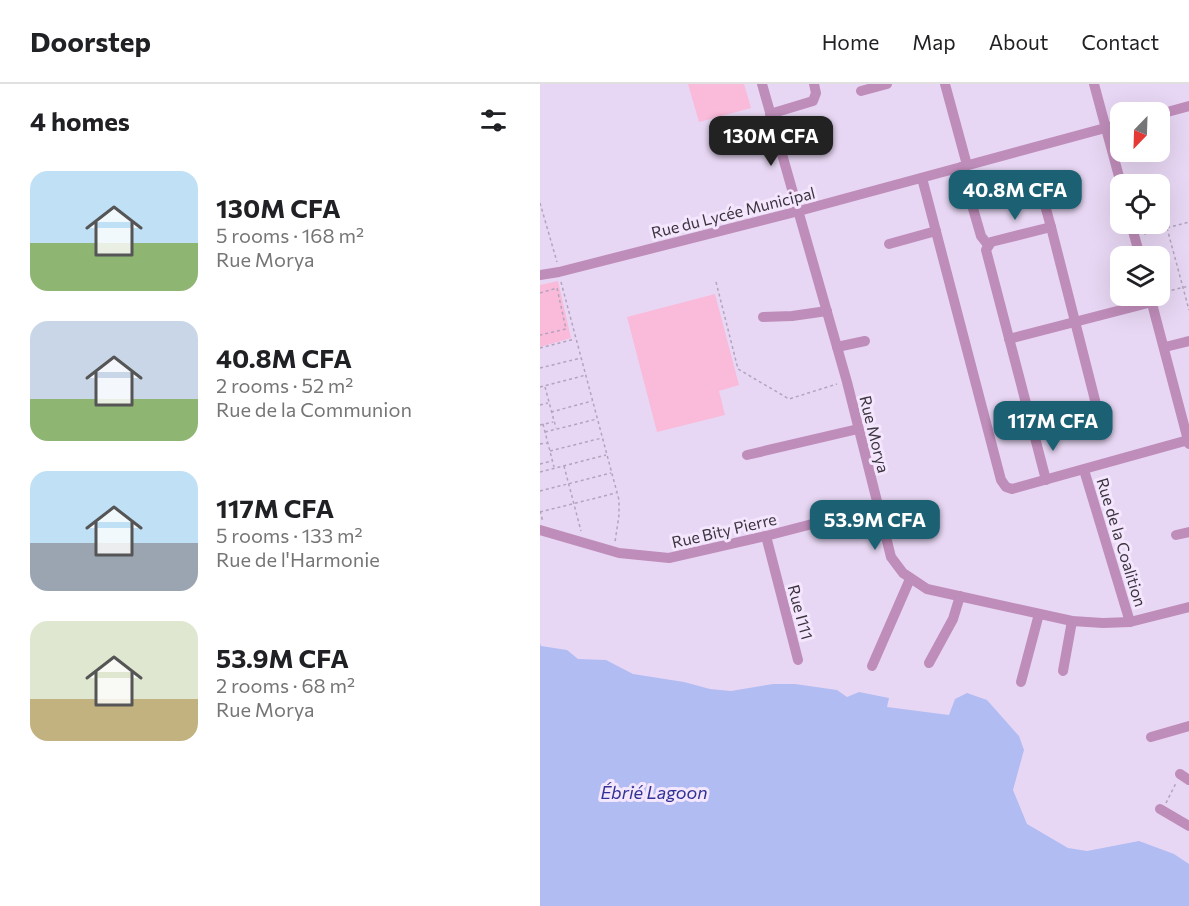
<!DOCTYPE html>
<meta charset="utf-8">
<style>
body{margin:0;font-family:Commissioner,sans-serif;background:#f6f6f6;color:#202124;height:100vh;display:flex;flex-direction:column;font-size:22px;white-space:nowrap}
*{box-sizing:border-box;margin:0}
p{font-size:20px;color:#757577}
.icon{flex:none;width:33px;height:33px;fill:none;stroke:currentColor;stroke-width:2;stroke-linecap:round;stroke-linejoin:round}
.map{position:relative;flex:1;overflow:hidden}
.drawer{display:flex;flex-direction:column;background:#fff;width:540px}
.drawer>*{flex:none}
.needle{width:39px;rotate:203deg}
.controls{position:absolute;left:570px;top:18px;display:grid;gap:12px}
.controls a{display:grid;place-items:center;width:60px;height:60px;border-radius:12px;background:#fff;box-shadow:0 6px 24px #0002;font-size:30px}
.price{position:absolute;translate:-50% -51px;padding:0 14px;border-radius:12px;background:#1c6073;color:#fff;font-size:20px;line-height:39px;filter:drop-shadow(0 2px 3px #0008)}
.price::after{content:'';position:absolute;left:50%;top:36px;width:18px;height:14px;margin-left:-9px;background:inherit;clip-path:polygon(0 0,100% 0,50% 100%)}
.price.active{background:#222;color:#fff}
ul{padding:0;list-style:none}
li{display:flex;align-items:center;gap:18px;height:150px;padding:0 30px}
li span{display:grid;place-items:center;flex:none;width:168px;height:120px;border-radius:18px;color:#555}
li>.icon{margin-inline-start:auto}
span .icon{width:72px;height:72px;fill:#fffc;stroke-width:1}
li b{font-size:26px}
h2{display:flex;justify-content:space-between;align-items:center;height:72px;padding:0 30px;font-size:26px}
header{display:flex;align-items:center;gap:36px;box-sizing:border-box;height:84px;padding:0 30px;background:#fff;border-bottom:2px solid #e0e0e0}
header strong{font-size:28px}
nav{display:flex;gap:33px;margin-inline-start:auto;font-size:21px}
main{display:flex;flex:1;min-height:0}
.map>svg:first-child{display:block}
.green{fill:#fabad9}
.water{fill:#b1bcf2}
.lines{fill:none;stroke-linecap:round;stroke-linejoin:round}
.path{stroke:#b2a4bc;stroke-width:1.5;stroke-dasharray:3 3;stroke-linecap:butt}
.minor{stroke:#bf8dba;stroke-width:10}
.labels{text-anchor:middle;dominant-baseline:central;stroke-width:6;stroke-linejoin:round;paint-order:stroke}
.street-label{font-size:16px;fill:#3b343f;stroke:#f3e6fd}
.water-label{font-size:18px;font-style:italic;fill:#303295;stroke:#f3e6fd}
</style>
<header>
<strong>Doorstep</strong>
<nav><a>Home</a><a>Map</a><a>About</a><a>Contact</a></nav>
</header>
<main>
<section class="drawer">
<h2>4 homes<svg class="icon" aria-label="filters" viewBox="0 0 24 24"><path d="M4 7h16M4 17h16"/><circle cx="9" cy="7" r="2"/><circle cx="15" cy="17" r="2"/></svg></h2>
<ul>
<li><span style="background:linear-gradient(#bfe0f5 60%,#8fb573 0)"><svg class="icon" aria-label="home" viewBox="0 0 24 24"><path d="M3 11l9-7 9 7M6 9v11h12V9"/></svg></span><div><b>130M CFA</b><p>5 rooms · 168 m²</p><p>Rue Morya</p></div></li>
<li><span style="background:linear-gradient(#c9d6e8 65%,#8fb573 0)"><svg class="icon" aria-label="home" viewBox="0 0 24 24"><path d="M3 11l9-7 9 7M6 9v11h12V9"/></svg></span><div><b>40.8M CFA</b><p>2 rooms · 52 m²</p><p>Rue de la Communion</p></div></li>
<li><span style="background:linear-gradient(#bfe0f5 60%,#9aa5b1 0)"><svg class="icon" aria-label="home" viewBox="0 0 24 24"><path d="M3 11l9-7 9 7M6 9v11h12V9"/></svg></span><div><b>117M CFA</b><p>5 rooms · 133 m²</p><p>Rue de l'Harmonie</p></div></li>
<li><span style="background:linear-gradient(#dfe7d0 65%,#c2b280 0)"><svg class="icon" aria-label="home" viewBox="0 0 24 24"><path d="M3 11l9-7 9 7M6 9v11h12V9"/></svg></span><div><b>53.9M CFA</b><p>2 rooms · 68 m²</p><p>Rue Morya</p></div></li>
</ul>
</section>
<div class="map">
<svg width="649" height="822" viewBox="0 0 649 822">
<rect width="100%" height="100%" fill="#e8d7f4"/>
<g class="green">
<path d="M148,0H204L211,24L159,38Z"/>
<path d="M18,197L31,254L0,263V201Z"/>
<path d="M175,210L199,301L179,307L185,331L117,348L87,233Z"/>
</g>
<path class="water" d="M0,559L1,562L27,566L38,575L66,576L93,590L144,598L170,605L191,607L233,600H255L297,606L307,613L319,608L349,614L347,623L409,631L415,615L427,609L447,616L479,652L484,666L473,706L487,740L528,764L547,767L599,757L634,770L649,780V822H0Z"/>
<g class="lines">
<g class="path">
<path d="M0,119L17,178"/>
<path d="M627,144L649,226"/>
<path d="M604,150L649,138"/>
<path d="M21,198L79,416V431L75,458"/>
<path d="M176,198L198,285L249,315L297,300"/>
<path d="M0,209L17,204L26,245L0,251"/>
<path d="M620,209L649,202"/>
<path d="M0,264L35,255"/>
<path d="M0,284L41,274"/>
<path d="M0,303L46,291"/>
<path d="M5,303L16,344"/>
<path d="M0,321L8,319"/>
<path d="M11,328L52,317"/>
<path d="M3,340L14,383"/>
<path d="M0,341L13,338"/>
<path d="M5,348L57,335"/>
<path d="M0,360L7,359"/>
<path d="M10,367L62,354"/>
<path d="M0,380L12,377"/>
<path d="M24,382L41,447"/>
<path d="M0,388L66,371"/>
<path d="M0,407L71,389"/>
<path d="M0,427L3,438"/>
<path d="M0,428L76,409"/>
<path d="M626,719L636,699"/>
</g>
<g class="minor">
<path d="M222,0L307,298L351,473L363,489L387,505L532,537L563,539L590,538L649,523"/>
<path d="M405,0L427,81"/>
<path d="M554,0L581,100"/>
<path d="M321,7L347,0"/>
<path d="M230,30L273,17L276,9L274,0"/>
<path d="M620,30L649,22"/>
<path d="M421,83L441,152L448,161"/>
<path d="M382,94L461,396L466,403L472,405L648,356"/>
<path d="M503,114L511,143"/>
<path d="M591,140L600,172"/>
<path d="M511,143L558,328L553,335L496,349L493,346L446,166L451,158Z"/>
<path d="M349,160L396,147"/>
<path d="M0,191L19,188L259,127L580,40"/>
<path d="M610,212L649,360"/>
<path d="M223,233L252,232L287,227"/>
<path d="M469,255L612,218"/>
<path d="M297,263L325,257"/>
<path d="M625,263L649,257"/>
<path d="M493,346L506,396"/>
<path d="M207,371L318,345"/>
<path d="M544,386L590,538"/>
<path d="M0,446L79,469L129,474L226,452L338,423"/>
<path d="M636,451L649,448"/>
<path d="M226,452L258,576"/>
<path d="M389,579L413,535L420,512"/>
<path d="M332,582L370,495"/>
<path d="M523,587L532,537"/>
<path d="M481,598L499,530"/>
<path d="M611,653L649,642"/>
<path d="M640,690L649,696"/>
<path d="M620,725L649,742"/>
</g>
</g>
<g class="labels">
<g class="street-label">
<text transform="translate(193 128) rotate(-14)">Rue du Lycée Municipal</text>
<text transform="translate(335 350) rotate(76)">Rue Morya</text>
<text transform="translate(184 446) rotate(-13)">Rue Bity Pierre</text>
<text transform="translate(582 458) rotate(73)">Rue de la Coalition</text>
<text transform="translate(261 528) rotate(75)">Rue I111</text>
</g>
<g class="water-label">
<text x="114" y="708">Ébrié Lagoon</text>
</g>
</g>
</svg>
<div class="controls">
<a><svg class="needle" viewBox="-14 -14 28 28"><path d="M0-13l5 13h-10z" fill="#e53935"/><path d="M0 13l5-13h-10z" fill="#757577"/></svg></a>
<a><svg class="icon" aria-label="locate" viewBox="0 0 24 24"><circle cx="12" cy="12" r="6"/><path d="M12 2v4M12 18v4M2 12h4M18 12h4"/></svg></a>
<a><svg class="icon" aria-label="layers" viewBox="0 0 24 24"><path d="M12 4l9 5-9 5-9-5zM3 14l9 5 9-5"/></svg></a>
</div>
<b class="price active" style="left:231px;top:83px">130M CFA</b>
<b class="price" style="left:475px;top:137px">40.8M CFA</b>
<b class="price" style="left:513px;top:368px">117M CFA</b>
<b class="price" style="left:335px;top:467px">53.9M CFA</b>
</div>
</main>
